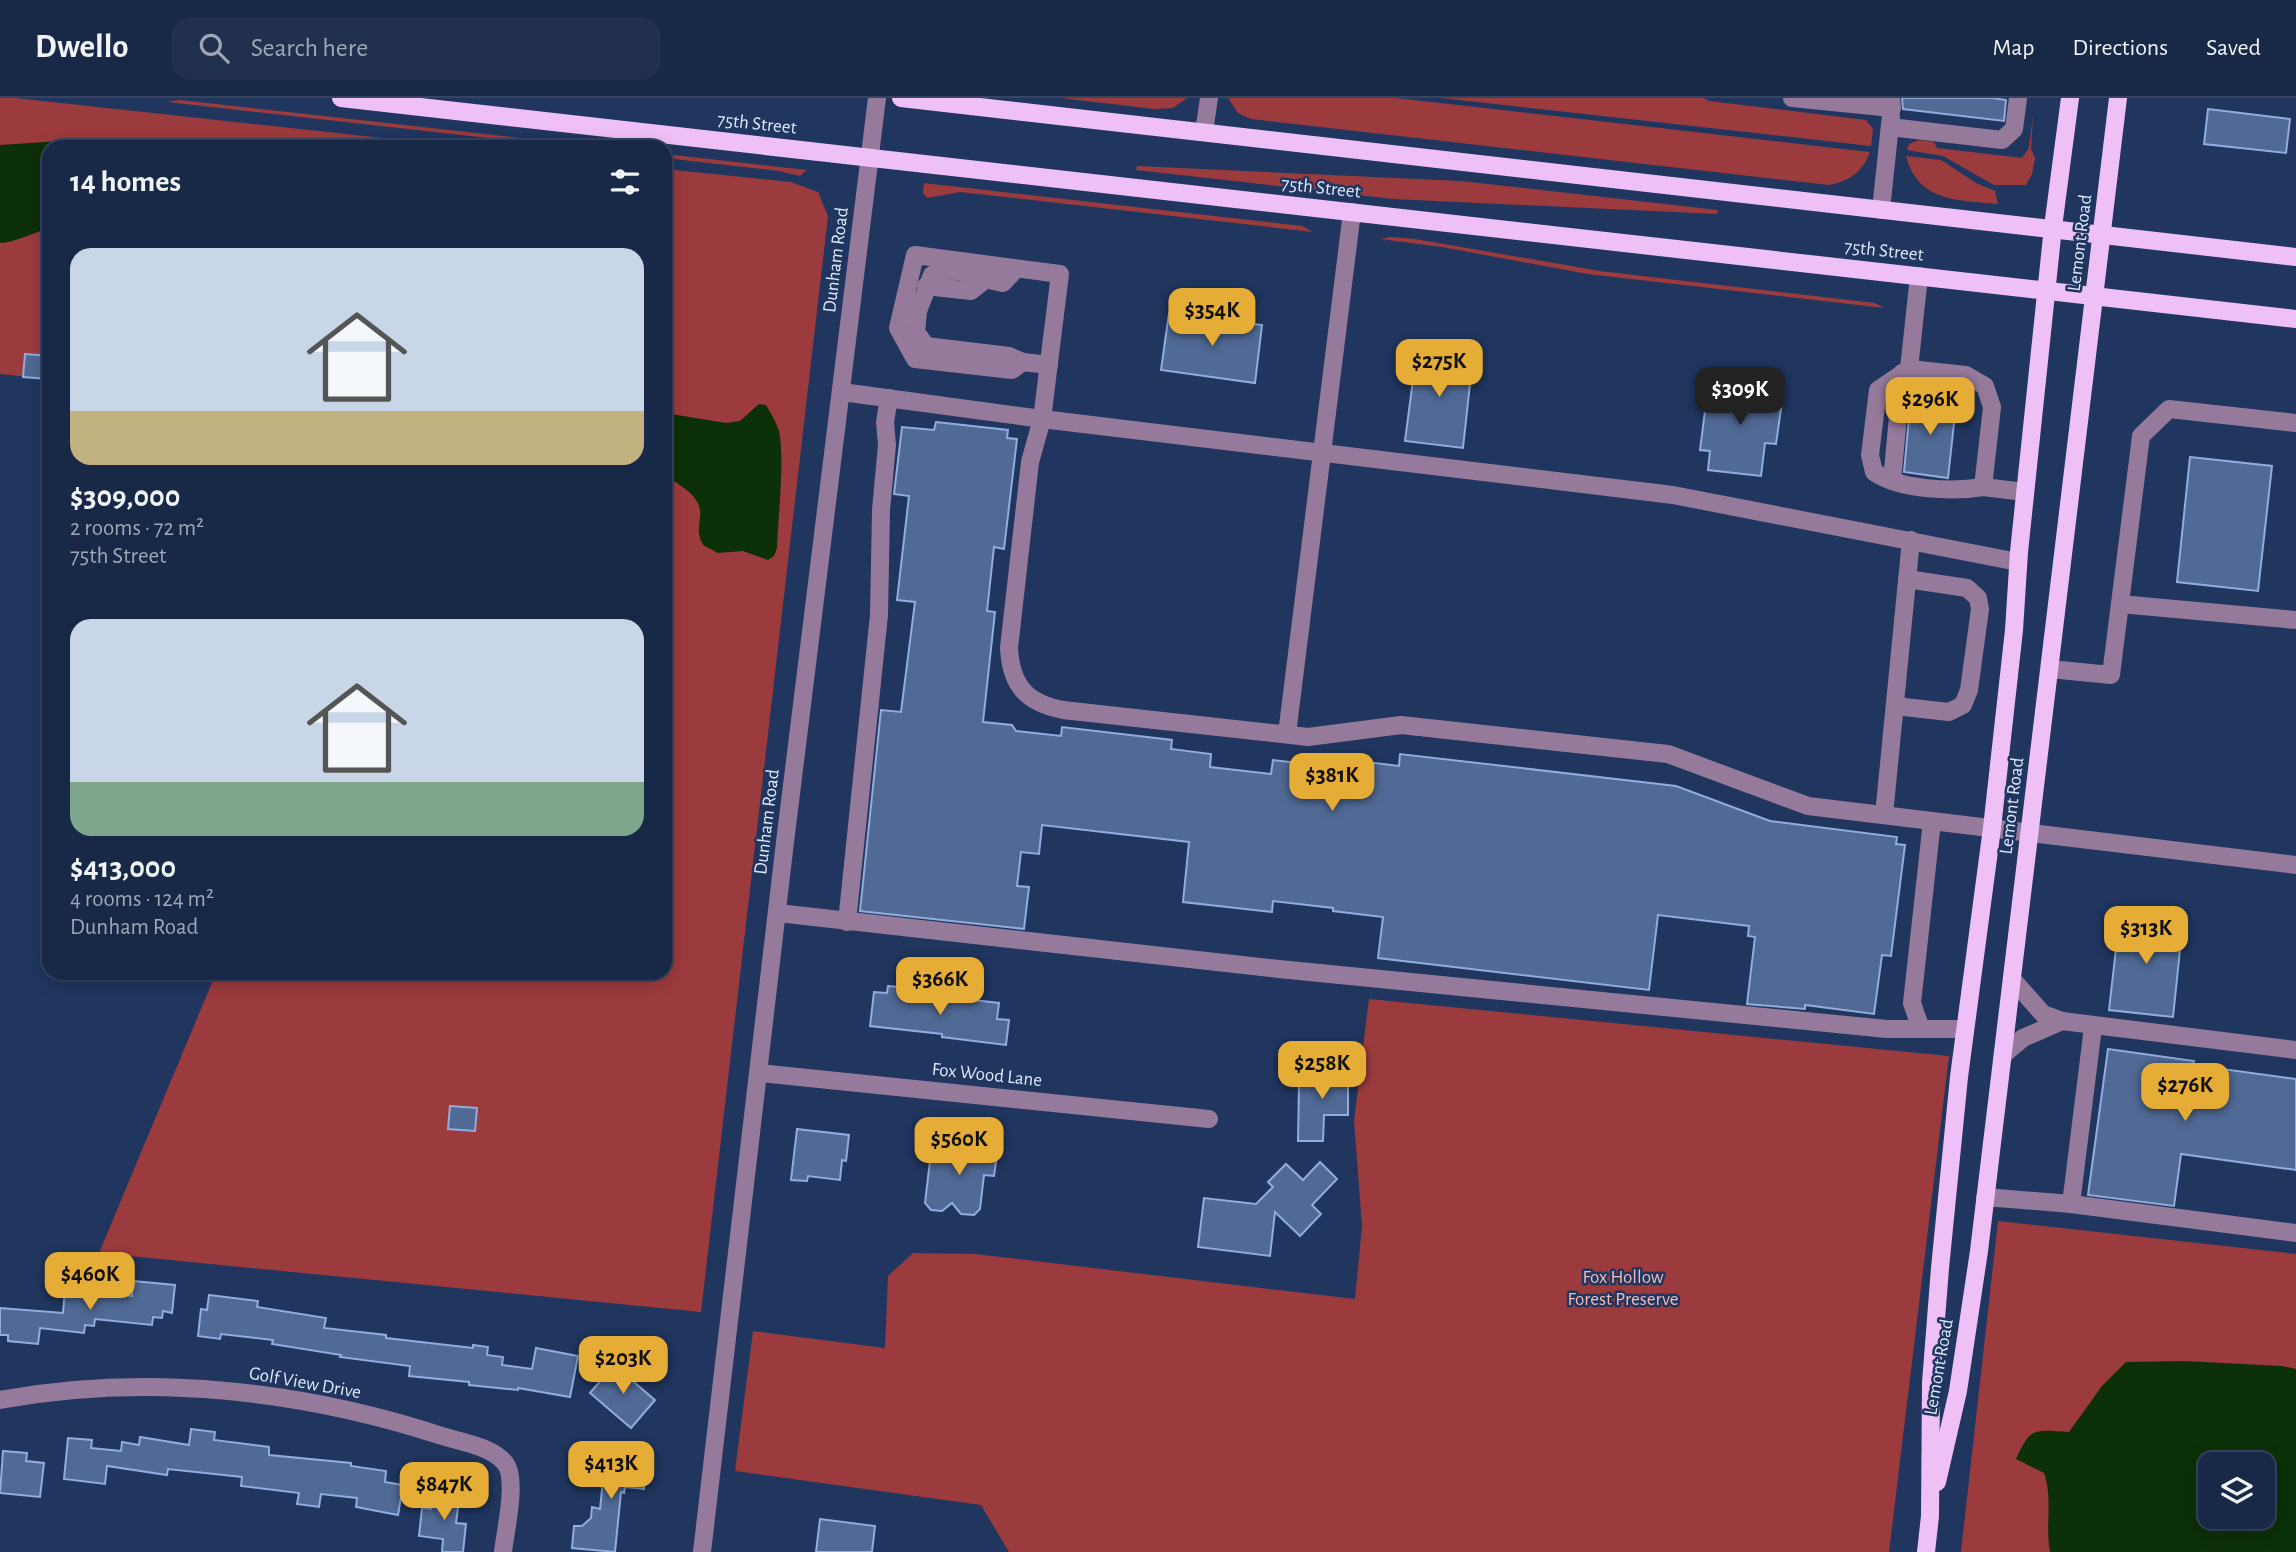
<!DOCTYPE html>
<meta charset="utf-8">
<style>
body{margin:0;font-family:"Alegreya Sans",sans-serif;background:#21304e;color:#f1f3f6;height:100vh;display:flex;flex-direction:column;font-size:26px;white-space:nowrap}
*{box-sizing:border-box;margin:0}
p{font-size:23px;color:#9fa6b4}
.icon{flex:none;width:38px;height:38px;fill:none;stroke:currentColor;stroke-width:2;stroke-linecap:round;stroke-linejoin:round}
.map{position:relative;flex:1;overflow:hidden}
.panel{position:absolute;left:42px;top:42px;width:630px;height:840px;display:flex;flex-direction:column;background:#182847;border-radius:21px;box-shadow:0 4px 18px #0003,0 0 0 2px #364460}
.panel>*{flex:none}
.tools{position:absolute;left:2198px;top:1354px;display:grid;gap:14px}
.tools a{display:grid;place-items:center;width:77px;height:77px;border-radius:14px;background:#182847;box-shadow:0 4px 18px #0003,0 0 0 2px #364460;font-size:35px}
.price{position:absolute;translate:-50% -60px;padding:0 16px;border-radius:14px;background:#e6ad36;color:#111;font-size:23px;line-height:46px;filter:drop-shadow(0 2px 4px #0008)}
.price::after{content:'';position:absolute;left:50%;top:42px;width:21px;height:16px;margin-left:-10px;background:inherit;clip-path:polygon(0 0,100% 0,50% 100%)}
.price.selected{background:#222;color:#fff}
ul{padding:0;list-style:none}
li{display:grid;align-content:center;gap:14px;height:371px;padding:0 28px}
li span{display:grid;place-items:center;height:217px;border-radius:21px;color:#555}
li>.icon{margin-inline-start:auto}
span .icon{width:126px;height:126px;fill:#fffc;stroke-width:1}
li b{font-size:30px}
h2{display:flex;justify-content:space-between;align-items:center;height:84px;padding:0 28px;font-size:30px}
header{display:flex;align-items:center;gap:42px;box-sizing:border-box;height:98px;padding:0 35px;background:#182847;border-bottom:2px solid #364460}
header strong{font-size:33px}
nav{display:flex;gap:38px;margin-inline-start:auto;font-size:24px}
.search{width:490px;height:63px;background:#21304e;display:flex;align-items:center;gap:18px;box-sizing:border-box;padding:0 24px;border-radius:21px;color:#9fa6b4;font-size:26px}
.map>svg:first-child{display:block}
.green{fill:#9c3b3e;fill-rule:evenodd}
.water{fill:#0c3007;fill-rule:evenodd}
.building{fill:#506995;stroke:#91addd;stroke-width:2}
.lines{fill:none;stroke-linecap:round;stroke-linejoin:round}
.minor{stroke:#967a9b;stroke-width:18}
.major{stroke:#efc0f7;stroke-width:18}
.labels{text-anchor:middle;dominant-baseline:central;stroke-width:5;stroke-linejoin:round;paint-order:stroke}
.street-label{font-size:19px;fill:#dce8fc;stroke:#20365f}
.park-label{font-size:19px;fill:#f2bbb8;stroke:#20365f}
</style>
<header>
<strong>Dwello</strong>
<div class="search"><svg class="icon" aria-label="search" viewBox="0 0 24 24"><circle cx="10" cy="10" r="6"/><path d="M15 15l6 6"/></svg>Search here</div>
<nav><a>Map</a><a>Directions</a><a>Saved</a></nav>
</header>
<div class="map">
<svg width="2296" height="1454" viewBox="0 0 2296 1454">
<rect width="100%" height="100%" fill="#20365f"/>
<g class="green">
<path d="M0,0H15L465,49H49V281L0,276Z"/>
<path d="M1061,0H1187L1173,10L1154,11Z"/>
<path d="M1228,0H1396L1870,54C1863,74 1849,83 1829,87L1251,21L1238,15Z"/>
<path d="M1441,0H1704L1709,3L1866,22L1873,31L1871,48Z"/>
<path d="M180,2L601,49H568L167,4Z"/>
<path d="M2033,17L2031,51L2035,60L2032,76L2026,87H1994L1943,58L1907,52L1909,46L1919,42L1934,44L1937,50L2022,60L2029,50Z"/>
<path d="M665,56L807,72L800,78L779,73L665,60Z"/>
<path d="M1906,58L1941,62L1976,85L1995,93L1998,106C1957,102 1918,104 1906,58Z"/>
<path d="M1137,68L1461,83L1718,112L1717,116L1393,101L1136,72Z"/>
<path d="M665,71L791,84L818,94L828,118L701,1214L99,1155L216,875H665Z"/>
<path d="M924,85L1302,128L1313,134L960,94L927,100L923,95Z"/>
<path d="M1391,139L1415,141L1600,173L1875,205L1884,210L1587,176L1442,149L1380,141Z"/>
<path d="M1369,901L1949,958L1889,1454H1009L981,1407L735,1373L753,1233L885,1250L888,1178L913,1155L975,1156L1355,1201L1362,1128L1354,1023Z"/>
<path d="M1998,1123L2296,1156V1454H1961ZM2210,1367H2263V1419H2210Z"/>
</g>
<g class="water">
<path d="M90,41L92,49H49V131C33,134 14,145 0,145V47Z"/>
<path d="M759,306L766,307C771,315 776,324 779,333C785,360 778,420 777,450L774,458L768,462L743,453L718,455L703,447C697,435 699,431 700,419C703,398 680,388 665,377V315L726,325L740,323Z"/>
<path d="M2184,1263L2282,1268L2296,1271V1454H2050C2045,1428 2053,1400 2044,1375L2016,1361C2031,1328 2034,1332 2069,1334L2102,1288L2126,1264ZM2210,1367H2263V1419H2210Z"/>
</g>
<g class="building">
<path d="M1902,0H1992L2006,2L2004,23L1903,11Z"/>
<path d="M2208,11L2290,21L2286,55L2204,46Z"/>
<path d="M1169,215L1262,227L1255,285L1161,272Z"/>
<path d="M1417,251L1473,258L1463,350L1405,343Z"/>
<path d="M25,256L49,258L47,281L23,279Z"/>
<path d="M1736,278L1757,280L1755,294L1783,297L1776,346L1765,345L1761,378L1708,372L1710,353L1700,352L1708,289L1735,292Z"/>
<path d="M1911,298L1949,302V305L1956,307L1948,380L1904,374Z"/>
<path d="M936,324L1008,332L1007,340L1017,341L1004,451L994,449L987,513L995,514L983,624L1012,627L1016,633L1061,638L1062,629L1172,642L1171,651L1211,656L1210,669L1271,676L1273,662L1316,667L1317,658L1399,668L1400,656L1676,688L1770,723L1897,739L1896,746L1905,747L1891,858L1882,857L1874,916L1805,907V911L1747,906L1755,839L1748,838L1749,828L1658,817L1649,892L1378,860L1383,819L1333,813V810L1273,803L1272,814L1183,804L1189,744L1042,727L1039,756L1021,754L1017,788L1029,789L1024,831L860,813L881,612L901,614L915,504L897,502L909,398L894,396L902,329L934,332Z"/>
<path d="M2190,359L2272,368L2258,493L2177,484Z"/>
<path d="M2120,816L2183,823L2173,919L2109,912Z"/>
<path d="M888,888L908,890L907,899L946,903L947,899L999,905L997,921L1009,922L1006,947L942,939V936L870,928L874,894L887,895Z"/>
<path d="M2108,951L2194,963L2193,967L2296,981V1072L2181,1056L2174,1108L2088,1097Z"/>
<path d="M1327,968L1348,969V1017H1324L1323,1043H1298L1299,987Z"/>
<path d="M450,1008L477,1010L475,1033L448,1031Z"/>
<path d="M797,1031L849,1037L846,1063L842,1062L840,1082L808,1078L807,1083L791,1082Z"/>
<path d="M932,1046L963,1050V1046L998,1050L994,1078L984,1077L980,1111L974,1117L961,1116L952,1105L942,1113L931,1112L925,1105Z"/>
<path d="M1320,1064L1337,1081L1312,1107L1321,1116L1300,1138L1275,1114L1270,1158L1198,1149L1204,1100L1256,1106L1273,1089L1268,1084L1286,1066L1303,1082Z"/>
<path d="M133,1183L175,1187L172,1215L163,1213L162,1220L153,1219L152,1227L95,1221L94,1228L85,1227L84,1235L40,1230L38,1246L8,1243V1237H0V1210L63,1215L65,1191L132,1198Z"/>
<path d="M209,1197L258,1203L257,1209L326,1220L324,1230L386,1237V1240L473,1250V1247L488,1249L487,1257L503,1259L502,1267L532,1271L536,1250L578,1258L570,1299L518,1290V1292L469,1287V1284L409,1278L410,1268L340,1259L341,1257L272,1246L273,1242L221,1236L220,1241L198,1238L201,1211L207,1212Z"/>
<path d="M614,1267L655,1302L631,1330L590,1295Z"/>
<path d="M191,1331L215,1334L214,1342L269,1349V1357L351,1365V1368L386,1373L385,1384L403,1387L398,1417L356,1409L357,1400L321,1396L319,1409L297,1406L299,1395L241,1388L242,1379L168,1371L167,1377L107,1368L105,1386L64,1381L68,1340L92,1342L91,1350L121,1353L122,1344L139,1347L140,1339L189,1347Z"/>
<path d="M606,1352L647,1356L644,1391L625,1389L624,1395L621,1394L615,1454L572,1450L574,1428H582L591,1420L592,1409L600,1411Z"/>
<path d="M3,1353L27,1355L26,1363L44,1365L40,1399L0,1395Z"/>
<path d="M433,1392L460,1395L456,1425L466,1426L463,1454H442L443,1441L419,1438L422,1410L431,1411Z"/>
<path d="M820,1421L875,1428L872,1454H816Z"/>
</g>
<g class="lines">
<g class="minor">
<path d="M1792,0L1892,10L1891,0"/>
<path d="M1890,29L2002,42L2014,31L2018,0"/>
<path d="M1204,34L1209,0"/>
<path d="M1881,112L1891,17"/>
<path d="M1016,171L1003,185C979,181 956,165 932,177L918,213L916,234L926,248L1009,258L1023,264"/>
<path d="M1919,178L1909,271L1966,277L1985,288L1992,309L1983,389L2025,394"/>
<path d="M926,188L971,193L985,182"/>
<path d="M1049,267L1023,264L1012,272L915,261L898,230L915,157L1060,176L1042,321L1030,364L1009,550C1011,588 1027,605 1063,612L1308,639L1401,627L1668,656L1808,708L2296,767"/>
<path d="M1909,271L1878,292L1870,357L1874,374C1900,392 1952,394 1983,389"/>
<path d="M842,294L1042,321L1673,397L2018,464"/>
<path d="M1892,383L1902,275"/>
<path d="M2120,506L2296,522"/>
<path d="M2050,571L2111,577L2141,338L2169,311L2296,325"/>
<path d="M1895,608L1949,614L1963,607L1969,592L1980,511L1978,500L1967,490L1907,481"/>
<path d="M1287,636L1352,114"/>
<path d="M1884,717L1911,442"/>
<path d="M778,815L1279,871L1887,931H1965"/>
<path d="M847,824L879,517L881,412L887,347L885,324L889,300"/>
<path d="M2012,881L2043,916L2062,923L2296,952"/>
<path d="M1921,931L1912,905L1932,723"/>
<path d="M2004,956L2023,940L2062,923"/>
<path d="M759,975L1209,1021"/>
<path d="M1985,1099L2071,1106L2296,1135"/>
<path d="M2071,1106L2093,929"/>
<path d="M0,1302C147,1275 301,1292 442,1338C461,1344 491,1348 505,1365C518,1381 505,1434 503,1454"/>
<path d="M702,1454L785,744L877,0"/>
</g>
<g class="major">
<path d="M341,0L2296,221"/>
<path d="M901,0L2296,159"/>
<path d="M1937,1384L1958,1293L1979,1153L2118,0"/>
<path d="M1926,1454L1930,1418L1931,1285L1940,1170L1959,979L1992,730L2014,532L2019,454L2053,129L2070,0"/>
</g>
</g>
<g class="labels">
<g class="street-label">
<text transform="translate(757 26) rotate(6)">75th Street</text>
<text transform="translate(1321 90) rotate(6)">75th Street</text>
<text transform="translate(2080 145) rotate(-83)">Lemont Road</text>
<text transform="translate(1884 153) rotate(6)">75th Street</text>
<text transform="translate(836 162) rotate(-83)">Dunham Road</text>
<text transform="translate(2012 708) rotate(-83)">Lemont Road</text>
<text transform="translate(767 724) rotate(-83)">Dunham Road</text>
<text transform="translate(987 977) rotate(6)">Fox Wood Lane</text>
<text transform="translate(1939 1269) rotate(-80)">Lemont Road</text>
<text transform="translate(305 1285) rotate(10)">Golf View Drive</text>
</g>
<g class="park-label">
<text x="1623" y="1179">Fox Hollow<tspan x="1623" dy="22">Forest Preserve</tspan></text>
</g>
</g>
</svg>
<div class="tools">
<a><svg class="icon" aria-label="layers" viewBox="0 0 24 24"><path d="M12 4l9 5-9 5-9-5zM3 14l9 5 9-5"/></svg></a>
</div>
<b class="price" style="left:1212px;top:250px">$354K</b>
<b class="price" style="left:1439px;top:301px">$275K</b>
<b class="price selected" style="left:1740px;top:329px">$309K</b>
<b class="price" style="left:1930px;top:339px">$296K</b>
<b class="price" style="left:1332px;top:715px">$381K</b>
<b class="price" style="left:2146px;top:868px">$313K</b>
<b class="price" style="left:940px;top:919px">$366K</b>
<b class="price" style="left:1322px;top:1003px">$258K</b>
<b class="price" style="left:2185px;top:1025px">$276K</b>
<b class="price" style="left:959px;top:1079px">$560K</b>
<b class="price" style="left:90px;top:1214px">$460K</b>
<b class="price" style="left:623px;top:1298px">$203K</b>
<b class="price" style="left:611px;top:1403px">$413K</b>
<b class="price" style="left:444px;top:1424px">$847K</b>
<section class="panel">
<h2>14 homes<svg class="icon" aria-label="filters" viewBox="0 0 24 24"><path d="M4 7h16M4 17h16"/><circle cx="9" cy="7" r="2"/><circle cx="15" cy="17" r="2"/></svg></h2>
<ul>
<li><span style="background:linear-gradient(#c9d6e8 75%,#c2b280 0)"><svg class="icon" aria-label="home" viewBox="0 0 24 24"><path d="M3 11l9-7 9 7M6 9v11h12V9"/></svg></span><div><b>$309,000</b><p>2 rooms · 72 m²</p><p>75th Street</p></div></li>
<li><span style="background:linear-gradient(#c9d6e8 75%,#7fa58c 0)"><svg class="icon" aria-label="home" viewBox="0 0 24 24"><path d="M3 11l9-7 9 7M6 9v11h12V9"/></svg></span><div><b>$413,000</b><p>4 rooms · 124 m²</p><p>Dunham Road</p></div></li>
</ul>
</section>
</div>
